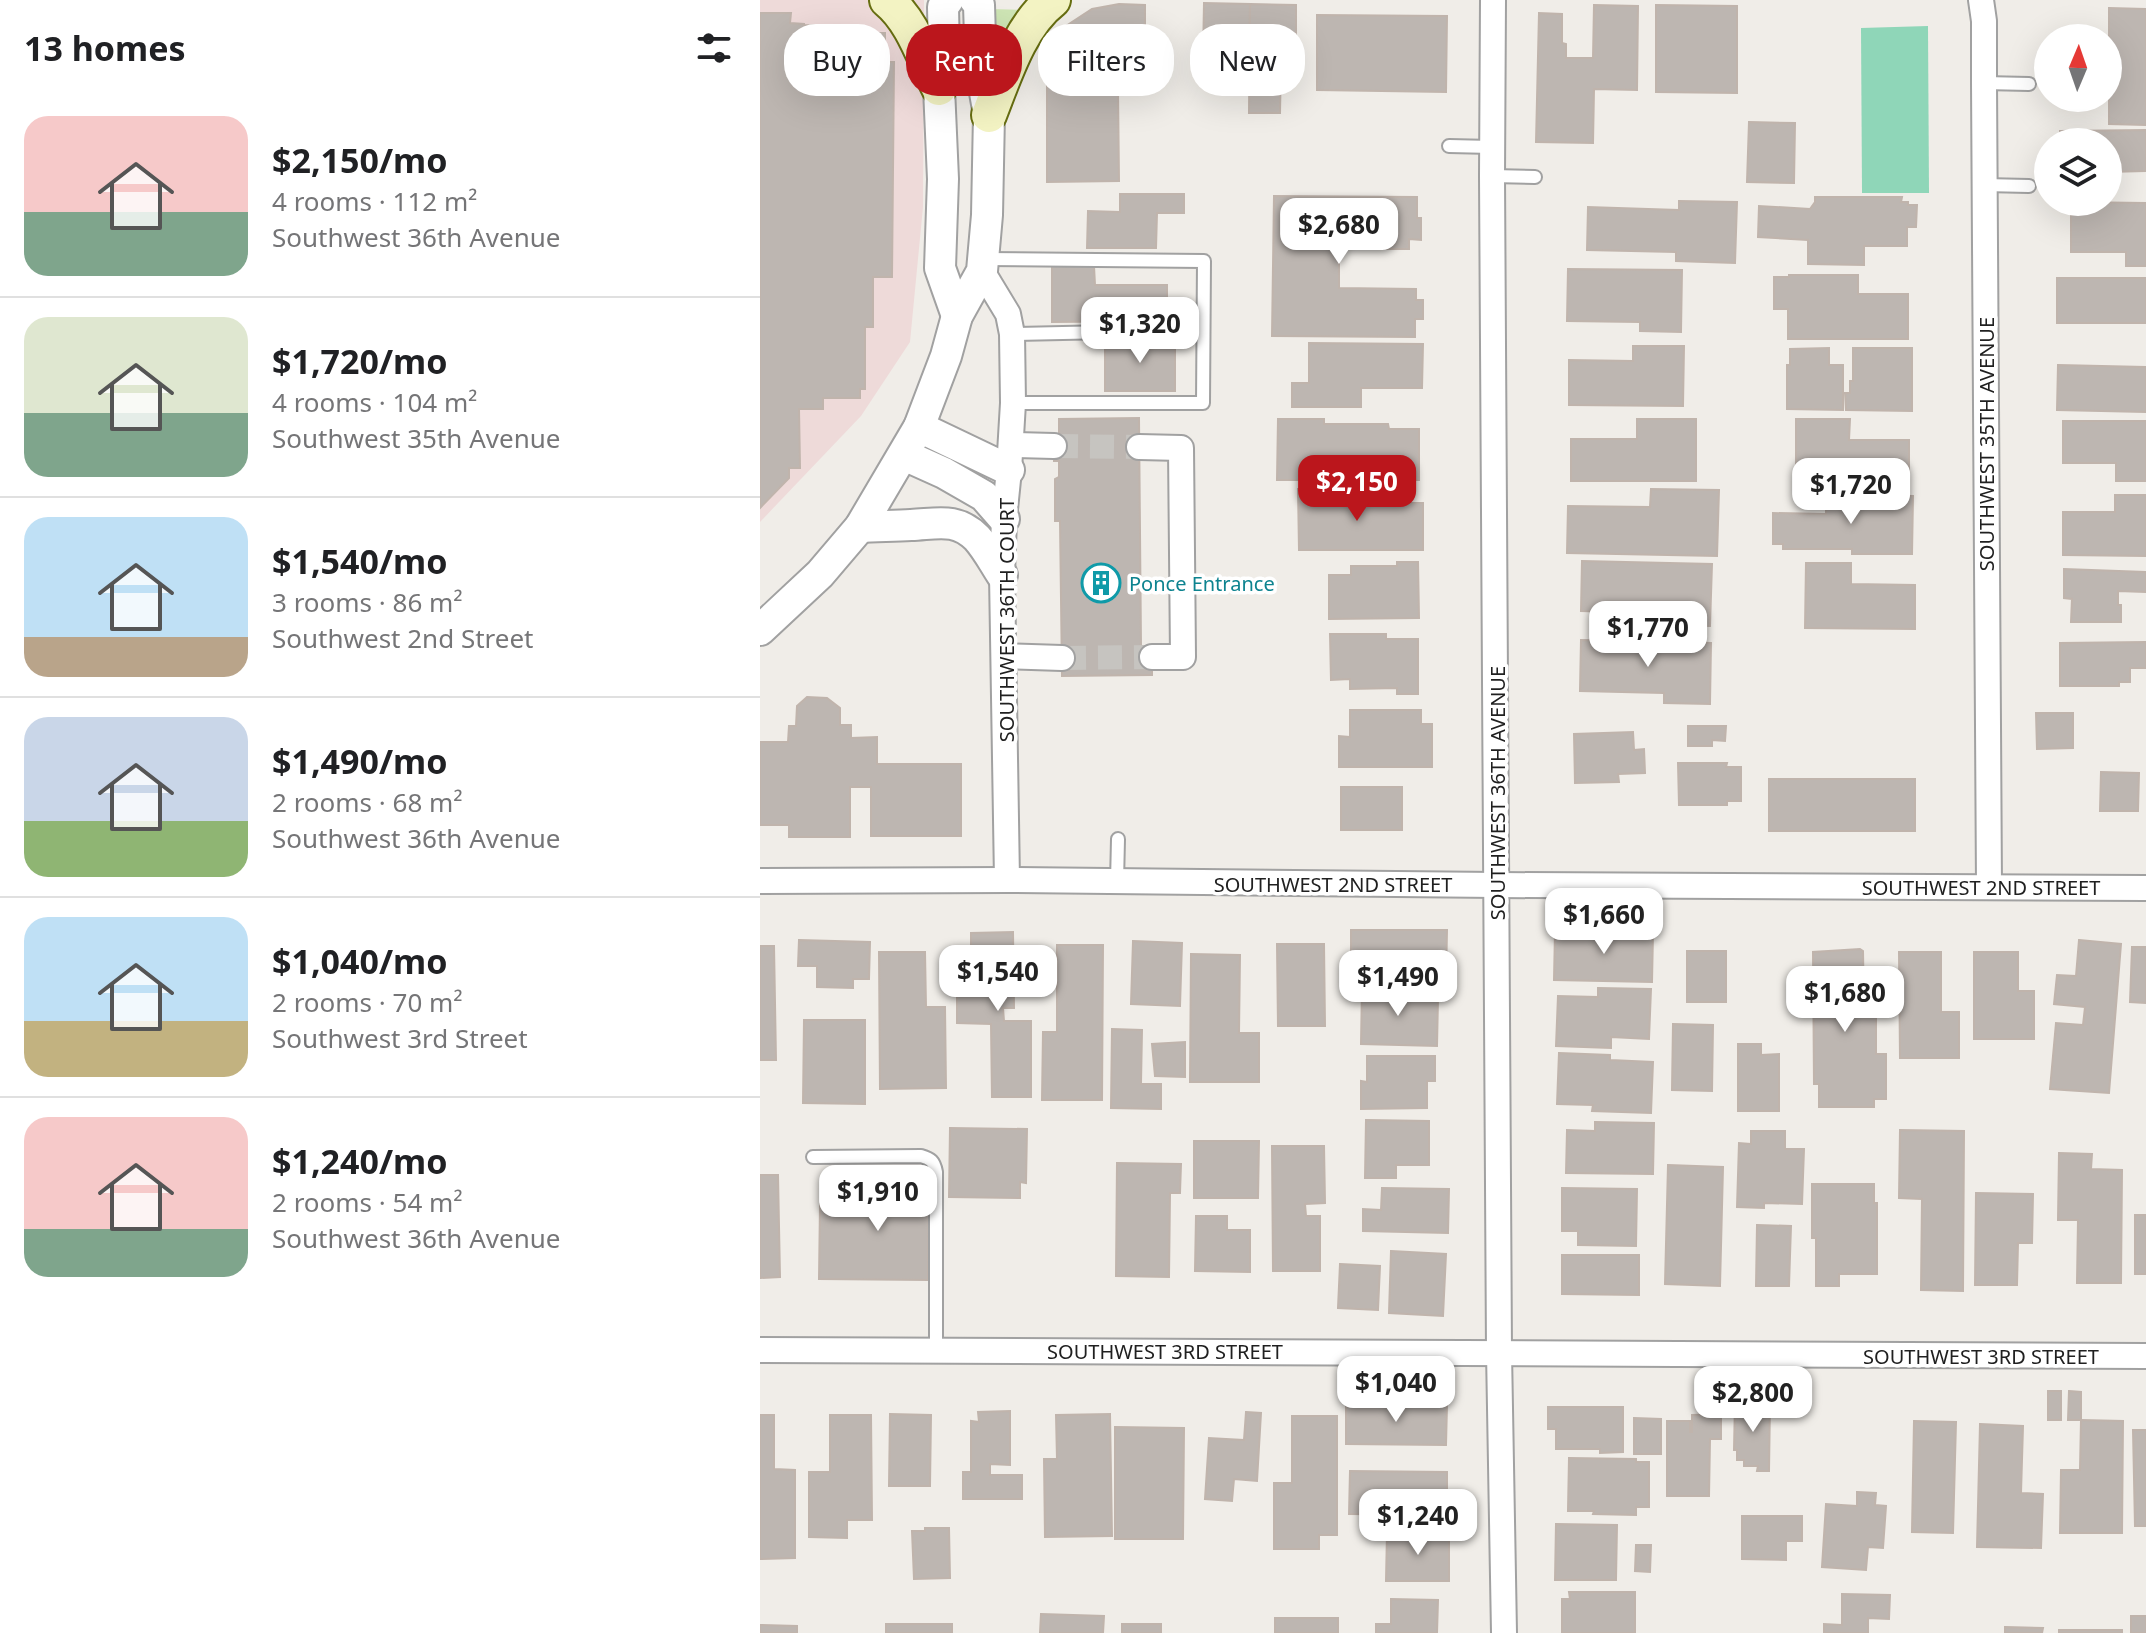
<!DOCTYPE html>
<meta charset="utf-8">
<style>
body{margin:0;font-family:"Noto Sans",sans-serif;background:#f6f6f6;color:#202124;height:100vh;display:flex;flex-direction:column;font-size:30px;white-space:nowrap}
*{box-sizing:border-box;margin:0}
p{font-size:26px;color:#757577}
.icon{flex:none;width:44px;height:44px;fill:none;stroke:currentColor;stroke-width:2;stroke-linecap:round;stroke-linejoin:round}
.map{position:relative;flex:1;overflow:hidden}
.details{display:flex;flex-direction:column;background:#fff;width:760px}
.details>*{flex:none}
.top-card{position:absolute;left:24px;top:24px;width:760px;height:72px;display:flex;gap:16px}
.needle{width:52px;rotate:2deg}
.fabs{position:absolute;left:1274px;top:24px;display:grid;gap:16px}
.fabs a{display:grid;place-items:center;width:88px;height:88px;border-radius:50%;background:#fff;box-shadow:0 8px 32px #0002;font-size:40px}
.price{position:absolute;translate:-50% -68px;padding:0 18px;border-radius:16px;background:#fff;color:#222;font-size:26px;line-height:52px;filter:drop-shadow(0 2px 4px #0008)}
.price::after{content:'';position:absolute;left:50%;top:48px;width:24px;height:18px;margin-left:-12px;background:inherit;clip-path:polygon(0 0,100% 0,50% 100%)}
.price.current{background:#bb161c;color:#fff}
ul{padding:0;list-style:none}
li{display:flex;align-items:center;gap:24px;height:200px;padding:0 24px}
li+li{border-top:2px solid #e0e0e0}
li span{display:grid;place-items:center;flex:none;width:224px;height:160px;border-radius:24px;color:#555}
li>.icon{margin-inline-start:auto}
span .icon{width:96px;height:96px;fill:#fffc;stroke-width:1}
li b{font-size:34px}
h2{display:flex;justify-content:space-between;align-items:center;height:96px;padding:0 24px;font-size:34px}
.pill{padding:0 28px;border-radius:32px;background:#fff;box-shadow:0 8px 32px #0002;font-size:28px;line-height:72px}
.pill.current{background:#bb161c;color:#fff}
main{display:flex;flex:1;min-height:0}
.map>svg:first-child{display:block}
.commercial{fill:#eedad9}
.grass{fill:#cde4b4}
.pitch{fill:#8fd6b8}
.building{fill:#bdb6b1;stroke:#c0b4ac;stroke-width:2}
.lines{fill:none;stroke-linecap:round;stroke-linejoin:round}
.minor-tunnel{stroke:#c6c4c0;stroke-width:24;stroke-dasharray:24 12;stroke-linecap:butt}
.service-casing{stroke:#a1a1a1;stroke-width:16}
.minor-casing{stroke:#a1a1a1;stroke-width:28}
.tertiary-casing{stroke:#a1a1a1;stroke-width:34}
.secondary-casing{stroke:#676e11;stroke-width:38}
.service{stroke:#fff;stroke-width:12}
.minor{stroke:#fff;stroke-width:24}
.tertiary{stroke:#fff;stroke-width:30}
.secondary{stroke:#f3f3c3;stroke-width:34}
.labels{text-anchor:middle;dominant-baseline:central;stroke-width:7;stroke-linejoin:round;paint-order:stroke}
.street-label{font-size:20px;fill:#202020;stroke:#fff}
.culture-label{font-size:20px;fill:#0d838f;stroke:#fff;text-anchor:start}
</style>
<main>
<section class="details">
<h2>13 homes<svg class="icon" aria-label="filters" viewBox="0 0 24 24"><path d="M4 7h16M4 17h16"/><circle cx="9" cy="7" r="2"/><circle cx="15" cy="17" r="2"/></svg></h2>
<ul>
<li><span style="background:linear-gradient(#f6c9c9 60%,#7fa58c 0)"><svg class="icon" aria-label="home" viewBox="0 0 24 24"><path d="M3 11l9-7 9 7M6 9v11h12V9"/></svg></span><div><b>$2,150/mo</b><p>4 rooms · 112 m²</p><p>Southwest 36th Avenue</p></div></li>
<li><span style="background:linear-gradient(#dfe7d0 60%,#7fa58c 0)"><svg class="icon" aria-label="home" viewBox="0 0 24 24"><path d="M3 11l9-7 9 7M6 9v11h12V9"/></svg></span><div><b>$1,720/mo</b><p>4 rooms · 104 m²</p><p>Southwest 35th Avenue</p></div></li>
<li><span style="background:linear-gradient(#bfe0f5 75%,#b9a48a 0)"><svg class="icon" aria-label="home" viewBox="0 0 24 24"><path d="M3 11l9-7 9 7M6 9v11h12V9"/></svg></span><div><b>$1,540/mo</b><p>3 rooms · 86 m²</p><p>Southwest 2nd Street</p></div></li>
<li><span style="background:linear-gradient(#c9d6e8 65%,#8fb573 0)"><svg class="icon" aria-label="home" viewBox="0 0 24 24"><path d="M3 11l9-7 9 7M6 9v11h12V9"/></svg></span><div><b>$1,490/mo</b><p>2 rooms · 68 m²</p><p>Southwest 36th Avenue</p></div></li>
<li><span style="background:linear-gradient(#bfe0f5 65%,#c2b280 0)"><svg class="icon" aria-label="home" viewBox="0 0 24 24"><path d="M3 11l9-7 9 7M6 9v11h12V9"/></svg></span><div><b>$1,040/mo</b><p>2 rooms · 70 m²</p><p>Southwest 3rd Street</p></div></li>
<li><span style="background:linear-gradient(#f6c9c9 70%,#7fa58c 0)"><svg class="icon" aria-label="home" viewBox="0 0 24 24"><path d="M3 11l9-7 9 7M6 9v11h12V9"/></svg></span><div><b>$1,240/mo</b><p>2 rooms · 54 m²</p><p>Southwest 36th Avenue</p></div></li>
</ul>
</section>
<div class="map">
<svg width="1386" height="1633" viewBox="0 0 1386 1633">
<rect width="100%" height="100%" fill="#f0ede8"/>
<path class="commercial" d="M0,0H164L163,207L150,342L101,416L0,522Z"/>
<path class="grass" d="M231,9L264,10L234,62Z"/>
<path class="pitch" d="M1168,26L1169,193H1102L1101,28Z"/>
<g class="building">
<path d="M444,3L490,4L489,92H453L454,57H443Z"/>
<path d="M359,4L385,5V90H358L359,181L287,182V58L297,37L306,26L332,9Z"/>
<path d="M490,4L536,5V61H521L520,113H489Z"/>
<path d="M834,5L878,6L877,90L834,89L833,143L776,142L779,13L802,14V43L806,44V58H833Z"/>
<path d="M896,5L977,6V93L896,92Z"/>
<path d="M1349,8L1386,9V125L1349,124Z"/>
<path d="M0,13H31L30,23L44,24V25L95,26V33H125V62H134L132,277H113V327H105V389H100V398H63V409H39L40,468H29V478L0,508Z"/>
<path d="M557,15L687,16L686,92L557,90Z"/>
<path d="M989,122L1035,123L1034,183L987,182Z"/>
<path d="M1386,130V171L1348,172V142H1300V131Z"/>
<path d="M360,194H424V213H397L396,248H327L328,211L360,212Z"/>
<path d="M514,196L657,197V218H661V240L649,239V249H579V288L656,289V300H663V319H655V337L512,336Z"/>
<path d="M1055,197H1142L1141,202H1148V205H1157L1156,227H1147V246H1104V265L1048,264V240L998,237L999,206L1050,209L1055,202Z"/>
<path d="M919,201L977,202L975,263L916,261V252L827,250L828,207L919,210Z"/>
<path d="M1311,202L1386,203V266H1366V252H1311Z"/>
<path d="M292,266H334L335,285H407V321L292,322Z"/>
<path d="M808,269L922,270L921,332L880,331V322L807,321Z"/>
<path d="M1029,275H1098V294H1148V339H1028V309H1014V277H1029Z"/>
<rect x="1297" y="278" width="89" height="45"/>
<path d="M345,338L415,339V391H345Z"/>
<path d="M549,343L663,344L662,388H601V407H532V383H549Z"/>
<path d="M873,346H924L923,406L809,405V360L873,361Z"/>
<path d="M1069,348V365H1083V410L1027,409V365H1030V349Z"/>
<path d="M1093,348H1152V411L1086,410L1085,393H1090V381H1093Z"/>
<path d="M1298,365L1386,367V412L1297,410Z"/>
<path d="M379,418L381,646H392V675L302,676L300,521H295V479L299,477V461H294V434H299V419Z"/>
<path d="M518,419H564V424H628L629,429H659V480H517Z"/>
<path d="M877,419H936V481H811V439H877Z"/>
<path d="M1036,419H1090L1089,440H1149V484H1036Z"/>
<path d="M1303,421H1386V481H1356V463H1303Z"/>
<path d="M538,489H593V503H663V550H539Z"/>
<path d="M891,489L959,490L957,556L807,553L808,506L890,507Z"/>
<path d="M1066,495L1153,496L1152,554H1092V549H1023V544H1013V513L1066,514Z"/>
<path d="M1355,495H1386V556L1303,555V512H1355Z"/>
<path d="M822,561L952,564L950,626L889,625V613L821,611Z"/>
<path d="M637,562H658L659,618L569,619V575H591V566H637Z"/>
<path d="M1046,563H1091V584L1155,585V629L1045,628Z"/>
<path d="M1304,569L1386,572V592L1358,591V605H1361V622H1311L1312,599L1304,598Z"/>
<path d="M570,634H626V639H658V694H637V688L590,689V679L571,680Z"/>
<path d="M821,640L951,643L950,704L904,703V693L820,691Z"/>
<path d="M1386,642V668H1370V682H1359V686H1300V643Z"/>
<path d="M47,697L67,698L80,708V725H91V738L117,737V764H201V836H111V787H90V837H29V825H0V742H28L29,726H36L37,706Z"/>
<path d="M590,710H661V724H672V767H579V736L590,737Z"/>
<path d="M1276,713H1313V748L1277,749Z"/>
<path d="M928,726H966L965,741L952,740V746H928Z"/>
<path d="M873,732L874,750L884,749L885,773L858,774L859,782L815,783L814,734Z"/>
<path d="M918,763H967L966,767H981V801H967V805H919Z"/>
<path d="M1341,772L1379,773L1378,811H1340Z"/>
<rect x="1009" y="779" width="146" height="52"/>
<rect x="581" y="787" width="61" height="43"/>
<path d="M591,930H687L686,979H591Z"/>
<path d="M795,931L893,933L892,982L794,980Z"/>
<path d="M253,932L254,1008H243L244,1021H271V1097H232L231,1024L197,1023V989L211,988V933Z"/>
<path d="M39,940L110,942L109,979H93V988L57,987V966H38Z"/>
<path d="M1319,940L1361,944L1349,1093L1290,1089L1296,1023L1323,1025L1325,1007L1294,1004L1297,975L1316,976Z"/>
<path d="M373,941L422,943L420,1006L371,1004Z"/>
<path d="M517,944H564L565,1026H518Z"/>
<path d="M297,945H343L342,1100H282L283,1032H297Z"/>
<path d="M0,946H14L16,1060H0Z"/>
<path d="M1372,947H1386V1003L1370,1002Z"/>
<path d="M1100,949L1103,951L1104,1011H1116V1054H1126V1099H1114V1107H1059V1084H1054L1053,952Z"/>
<rect x="927" y="951" width="39" height="51"/>
<path d="M119,952H165L166,1007H185L186,1088L120,1089Z"/>
<path d="M1139,952H1181V1012H1199V1058H1140Z"/>
<path d="M1214,952H1258V991H1274V1039H1214Z"/>
<path d="M431,954L480,955L479,1033H499V1082H430Z"/>
<path d="M602,987L647,988V998H678L677,1046L601,1044Z"/>
<path d="M838,988L891,989L889,1039L851,1037V1048L796,1046L798,996L838,997Z"/>
<path d="M44,1020H105V1104L43,1103Z"/>
<path d="M913,1024L953,1025L952,1091L912,1090Z"/>
<path d="M352,1029L382,1030L381,1084H401V1109L351,1108Z"/>
<path d="M425,1042V1077L395,1076L392,1044Z"/>
<path d="M978,1044H1001V1055L1019,1054V1111H978Z"/>
<path d="M799,1053L850,1055V1060L893,1062L891,1113L832,1111L833,1105L797,1104Z"/>
<path d="M607,1056H675V1081H667V1108L601,1109V1081L607,1082Z"/>
<path d="M606,1120L669,1121V1165H636V1178H605Z"/>
<path d="M835,1122L894,1123L893,1174L806,1173L807,1130L835,1131Z"/>
<path d="M190,1128L267,1129L266,1183L260,1182V1198L189,1197Z"/>
<path d="M1140,1130L1204,1131L1203,1291L1161,1290L1162,1199L1139,1198Z"/>
<path d="M991,1131H1025V1149H1044L1042,1204L1004,1203V1208L977,1207L979,1143L991,1144Z"/>
<path d="M434,1141H499L498,1198H434Z"/>
<path d="M512,1146H564L565,1203L545,1204L546,1216H560V1271H513Z"/>
<path d="M1299,1153L1332,1154L1331,1169L1362,1170L1361,1283H1317L1318,1220H1298Z"/>
<path d="M357,1163L421,1164L420,1193H410L409,1277L356,1276Z"/>
<path d="M908,1165L963,1167L960,1286L905,1284Z"/>
<path d="M110,1174L169,1175L168,1280L59,1279L60,1204H110Z"/>
<path d="M0,1175H18L20,1277L0,1278Z"/>
<path d="M1052,1184H1114V1203H1117V1274H1079V1286H1056V1238H1052Z"/>
<path d="M622,1188L689,1189L688,1233L603,1231V1209L621,1210Z"/>
<path d="M802,1188L877,1189L876,1246L818,1245V1231H802Z"/>
<path d="M1216,1193L1273,1194L1272,1243H1258L1257,1285H1215Z"/>
<rect x="1375" y="1215" width="11" height="59"/>
<path d="M436,1216H467V1230H490V1272L435,1271Z"/>
<path d="M997,1225L1031,1226L1029,1286H996Z"/>
<path d="M631,1251L686,1254L683,1316L629,1313Z"/>
<path d="M802,1255H879V1295L802,1294Z"/>
<path d="M580,1264L620,1266L618,1310L578,1308Z"/>
<rect x="1288" y="1391" width="13" height="29"/>
<path d="M1309,1391L1321,1392V1420H1308Z"/>
<path d="M975,1401L1010,1402L1009,1471H997L998,1466H984V1460H977V1450H974Z"/>
<path d="M586,1404L687,1405L686,1445L586,1444Z"/>
<path d="M788,1407H863V1452L840,1453V1449H796V1429H788Z"/>
<path d="M250,1411V1465L230,1464V1475H262V1499H203V1472H211V1421L219,1422L218,1412Z"/>
<path d="M486,1412L501,1413L497,1481L474,1479L472,1501L445,1499L449,1438L484,1440Z"/>
<path d="M130,1414L171,1415L170,1486H129Z"/>
<path d="M350,1414L352,1536L285,1537L284,1459H297L296,1415Z"/>
<path d="M961,1414V1439H950L949,1496H907V1421H930V1432H932V1415Z"/>
<path d="M0,1415H14V1469L35,1470V1558L0,1559Z"/>
<path d="M70,1415H111L112,1520H87V1538L49,1537V1472H70Z"/>
<path d="M532,1416H577V1535H559V1549H514V1483H532Z"/>
<path d="M874,1418L901,1419V1454H874Z"/>
<path d="M1321,1420L1363,1421L1362,1533H1300L1301,1470H1320Z"/>
<path d="M1154,1421L1196,1422L1193,1533L1152,1532Z"/>
<path d="M1220,1424L1263,1426L1261,1493L1283,1494L1281,1548L1217,1547Z"/>
<path d="M355,1427L424,1428L423,1539H355Z"/>
<path d="M1373,1430H1386V1526H1375Z"/>
<path d="M809,1458L876,1459V1462H889V1507H876V1515L833,1514L834,1511H808Z"/>
<path d="M590,1471L687,1472V1515L589,1514Z"/>
<path d="M1097,1492L1116,1493L1115,1505L1126,1506L1123,1548L1108,1547L1106,1570L1062,1567L1066,1504L1097,1506Z"/>
<path d="M982,1516H1042V1541H1026V1560L982,1559Z"/>
<path d="M796,1524L857,1525L856,1580H795Z"/>
<path d="M165,1528H189L190,1578L154,1579L152,1531H165Z"/>
<path d="M627,1532H689V1581H626Z"/>
<path d="M876,1545H891L890,1572L875,1571Z"/>
<path d="M809,1592H875V1633H802V1599H810Z"/>
<path d="M1082,1594L1130,1595L1129,1619L1108,1618V1633H1064V1624L1082,1625Z"/>
<path d="M631,1599L678,1600L677,1633H616V1624H631Z"/>
<path d="M281,1614L344,1616L343,1633H280Z"/>
<rect x="1371" y="1616" width="15" height="17"/>
<rect x="515" y="1618" width="63" height="15"/>
<rect x="126" y="1624" width="66" height="9"/>
<rect x="362" y="1624" width="39" height="9"/>
<path d="M0,1625L37,1626V1633H0Z"/>
<path d="M1245,1627L1283,1628L1282,1633H1245Z"/>
<rect x="1299" y="1630" width="63" height="3"/>
</g>
<g class="lines">
<g class="minor-tunnel">
<path d="M294,446L379,447"/>
<path d="M302,658L392,657"/>
</g>
<defs>
<g id="service">
<path d="M1224,83L1269,84"/>
<path d="M689,146L732,147"/>
<path d="M732,176L775,177"/>
<path d="M1224,185L1269,186"/>
<path d="M223,259L444,261L443,403H253"/>
<path d="M252,334L443,330"/>
<path d="M357,882L358,839"/>
<path d="M53,1157L161,1156C171,1159 174,1161 176,1172V1350"/>
</g>
<g id="minor">
<path d="M733,0L732,176L739,1352L744,1633"/>
<path d="M1221,0L1224,21V83L1229,887"/>
<path d="M222,271L248,314L252,334L253,403L249,470L244,519L242,575L247,880"/>
<path d="M251,445L294,446"/>
<path d="M379,447L421,448L423,657H392"/>
<path d="M244,656L302,658"/>
<path d="M0,881L247,880L737,885L1386,888"/>
<path d="M0,1350L1386,1356"/>
</g>
<g id="tertiary">
<path d="M188,0L183,7L184,53L179,88L183,179L180,268L197,316"/>
<path d="M159,427L249,470"/>
<path d="M144,455L184,473L224,496L244,519"/>
<path d="M100,527C117,526 134,526 151,525C177,524 196,517 217,538C227,549 234,563 242,575"/>
<path d="M0,630L60,574L100,527L159,427L186,356L197,316L222,271L227,215L229,115L221,70L219,5L215,0"/>
</g>
<g id="secondary">
<path d="M127,0C153,21 164,59 179,88"/>
<path d="M229,115C244,77 260,25 293,0"/>
</g>
</defs>
<use href="#service" class="service-casing"/>
<use href="#minor" class="minor-casing"/>
<use href="#tertiary" class="tertiary-casing"/>
<use href="#secondary" class="secondary-casing"/>
<use href="#service" class="service"/>
<use href="#minor" class="minor"/>
<use href="#tertiary" class="tertiary"/>
<use href="#secondary" class="secondary"/>
</g>
<defs>
<symbol id="building-ring" viewBox="-11 -11 22 22"><circle r="9.5" fill="#fff" stroke="#0f9aa8" stroke-width="1.5"/><path d="M-4-6H4V6H1V3H-1V6H-4ZM-2.5-4.3h1.7v1.8h-1.7ZM.8-4.3h1.7v1.8H.8ZM-2.5-1h1.7V.8h-1.7ZM.8-1h1.7V.8H.8Z" fill="#0f9aa8"/></symbol>
</defs>
<g fill-rule="evenodd">
<use href="#building-ring" x="319" y="561" width="44" height="44"/>
</g>
<g class="labels">
<g class="street-label">
<text transform="translate(1226 444) rotate(-90)">SOUTHWEST 35TH AVENUE</text>
<text transform="translate(246 620) rotate(-90)">SOUTHWEST 36TH COURT</text>
<text transform="translate(737 793) rotate(-90)">SOUTHWEST 36TH AVENUE</text>
<text x="573" y="884">SOUTHWEST 2ND STREET</text>
<text x="1221" y="887">SOUTHWEST 2ND STREET</text>
<text x="405" y="1351">SOUTHWEST 3RD STREET</text>
<text x="1221" y="1356">SOUTHWEST 3RD STREET</text>
</g>
<g class="culture-label">
<text x="369" y="583">Ponce Entrance</text>
</g>
</g>
</svg>
<div class="fabs">
<a><svg class="needle" viewBox="-14 -14 28 28"><path d="M0-13l5 13h-10z" fill="#e53935"/><path d="M0 13l5-13h-10z" fill="#757577"/></svg></a>
<a><svg class="icon" aria-label="layers" viewBox="0 0 24 24"><path d="M12 4l9 5-9 5-9-5zM3 14l9 5 9-5"/></svg></a>
</div>
<b class="price" style="left:579px;top:266px">$2,680</b>
<b class="price" style="left:380px;top:365px">$1,320</b>
<b class="price current" style="left:597px;top:523px">$2,150</b>
<b class="price" style="left:1091px;top:526px">$1,720</b>
<b class="price" style="left:888px;top:669px">$1,770</b>
<b class="price" style="left:844px;top:956px">$1,660</b>
<b class="price" style="left:238px;top:1013px">$1,540</b>
<b class="price" style="left:638px;top:1018px">$1,490</b>
<b class="price" style="left:1085px;top:1034px">$1,680</b>
<b class="price" style="left:118px;top:1233px">$1,910</b>
<b class="price" style="left:636px;top:1424px">$1,040</b>
<b class="price" style="left:993px;top:1434px">$2,800</b>
<b class="price" style="left:658px;top:1557px">$1,240</b>
<div class="top-card">
<a class="pill">Buy</a>
<a class="pill current">Rent</a>
<a class="pill">Filters</a>
<a class="pill">New</a>
</div>
</div>
</main>
